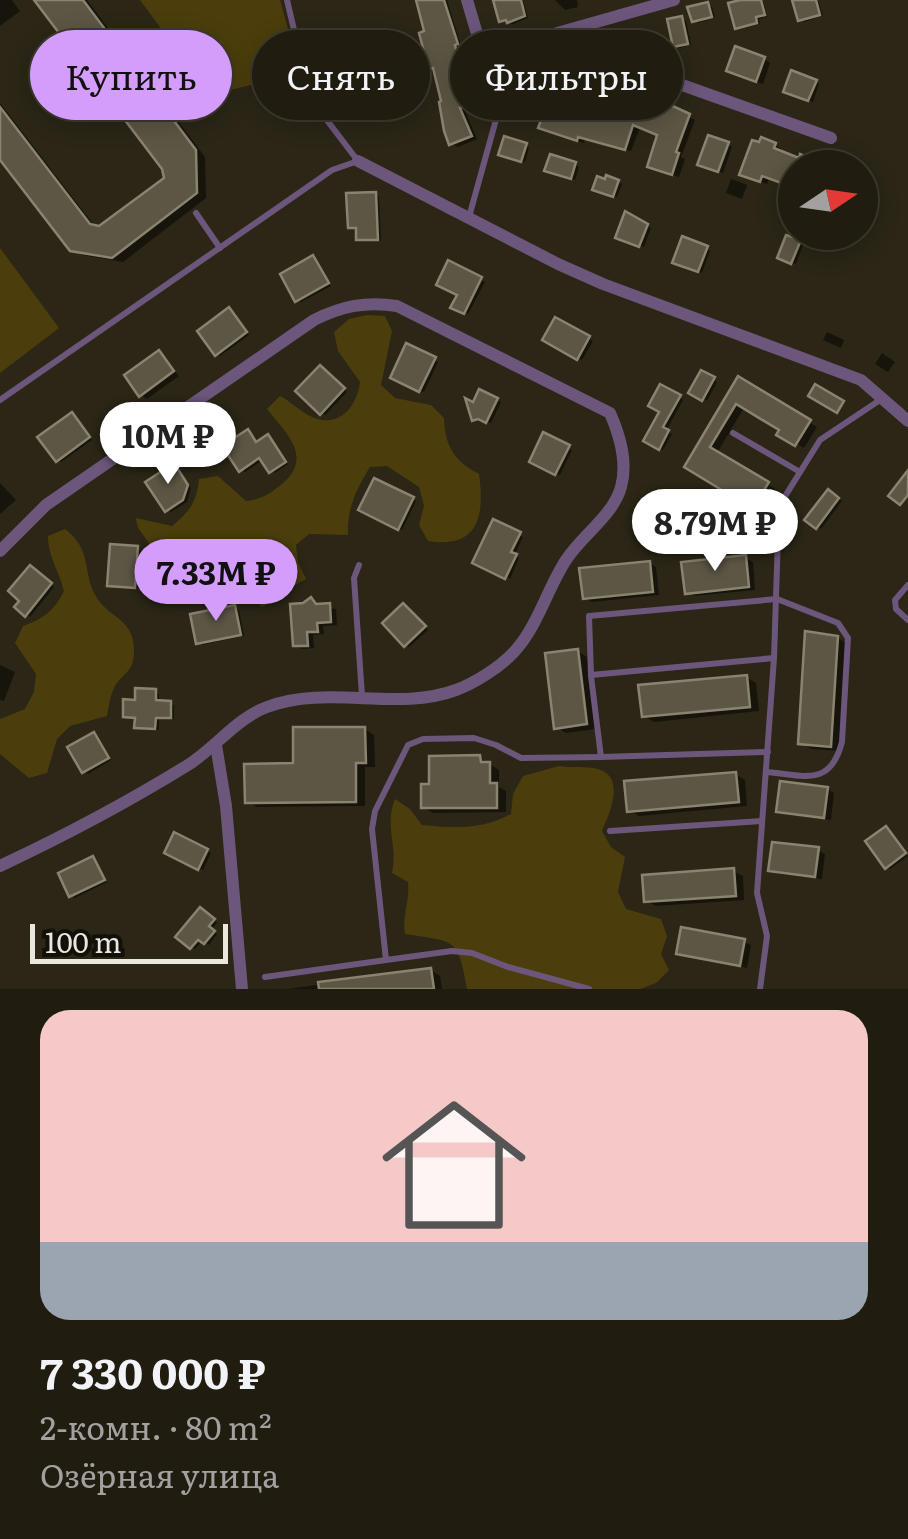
<!DOCTYPE html>
<html lang="ru">
<meta charset="utf-8">
<style>
body{margin:0;font-family:Literata,serif;background:#282519;color:#f1f3f6;height:100vh;display:flex;flex-direction:column;font-size:38px;white-space:nowrap}
*{box-sizing:border-box;margin:0}
p{font-size:32px;color:#a2a19f}
.icon{flex:none;width:55px;height:55px;fill:none;stroke:currentColor;stroke-width:2;stroke-linecap:round;stroke-linejoin:round}
.map{position:relative;height:989px;overflow:hidden}
.details{display:flex;flex-direction:column;background:#201c10;flex:1}
.details>*{flex:none}
.top-card{position:absolute;left:30px;top:30px;width:850px;height:90px;display:flex;gap:20px}
.needle{width:65px;rotate:77deg}
.buttons{position:absolute;left:778px;top:150px;display:grid;gap:20px}
.buttons a{display:grid;place-items:center;width:100px;height:100px;border-radius:50%;background:#201c10;box-shadow:0 5px 25px #0003,0 0 0 2px #3d3a30;font-size:50px}
.scale{position:absolute;left:30px;bottom:25px;width:198px;box-sizing:border-box;padding-left:10px;border:5px solid #eae7dc;border-top:0;font-size:28px;line-height:35px;white-space:nowrap;color:#eae7dc;-webkit-text-stroke:8px #121008;paint-order:stroke}
.price{position:absolute;translate:-50% -85px;padding:0 22px;border-radius:35px;background:#fff;color:#222;font-size:32px;line-height:65px;filter:drop-shadow(0 2px 5px #0008)}
.price::after{content:'';position:absolute;left:50%;top:60px;width:30px;height:22px;margin-left:-15px;background:inherit;clip-path:polygon(0 0,100% 0,50% 100%)}
.price.current{background:#d49cfb;color:#111}
ul{padding:0;list-style:none}
li{display:grid;align-content:center;gap:20px;height:530px;padding:0 40px}
li span{display:grid;place-items:center;height:310px;border-radius:30px;color:#555}
li>.icon{margin-inline-start:auto}
span .icon{width:180px;height:180px;fill:#fffc;stroke-width:1}
li b{font-size:42px}
.pill{padding:0 35px;border-radius:45px;background:#201c10;box-shadow:0 5px 25px #0003,0 0 0 2px #3d3a30;font-size:35px;line-height:90px}
.pill.current{background:#d49cfb;color:#111}
.map>svg:first-child{display:block}
.green{fill:#4b3e0c}
.shadow{fill:#0007}
.building{fill:#5c5644;stroke:#89836f;stroke-width:2.5}
.lines{fill:none;stroke-linecap:round;stroke-linejoin:round}
.lane{stroke:#6c567b;stroke-width:6}
.street{stroke:#6c567b;stroke-width:12}
</style>
<div class="map">
<svg width="908" height="989" viewBox="0 0 908 989">
<rect width="100%" height="100%" fill="#2b2616"/>
<g class="green">
<path d="M140,0H280L300,73L210,95Z"/>
<path d="M0,248L59,328L0,373Z"/>
<path d="M367,315L385,316L392,331L381,385L395,398L431,405L444,418C445,446 454,461 479,474C485,517 478,549 428,541L419,525L424,506L419,487L387,466L370,467C356,490 347,508 348,535L309,534L296,545L298,562L306,579C288,587 280,600 262,607L249,594L245,557L229,549C195,566 176,590 150,545C144,534 137,531 136,518L172,526C189,512 197,502 199,479L218,476L246,501C263,499 269,494 282,484C314,457 286,433 267,409L280,396C290,401 298,409 308,415C337,431 357,408 360,382L338,351L334,332L349,319Z"/>
<path d="M65,529C94,551 81,573 97,598C111,620 135,618 134,653C134,671 123,673 115,686C110,695 109,706 107,716L70,726L57,739L47,773L29,778L0,754V719L25,709L34,692L36,674L15,643L23,626C43,619 54,611 64,591C59,570 48,557 48,536Z"/>
<path d="M559,766C570,768 582,766 593,768C628,773 610,812 602,831L611,847L625,857L618,892L626,909L661,919L667,936L661,954L669,970L656,983L640,989H467C458,935 453,942 405,934C402,915 410,902 408,882L392,873C398,845 384,826 395,799L410,809L422,825C454,828 482,830 511,814L513,794L523,776Z"/>
</g>
<g class="shadow">
<path d="M0,0H12L20,11L0,26Z"/>
<path d="M37,0H87L205,157L206,198L123,262L82,255L71,249L0,156V103L96,228L167,179L164,168Z"/>
<path d="M418,0H447L480,108L465,111L477,139L458,147L451,143L437,71L413,78L406,75L428,54L427,33Z"/>
<path d="M505,0H523L528,18L513,24L501,21Z"/>
<path d="M555,0H577L578,7L565,10Z"/>
<path d="M760,0L764,3L767,17L759,19L760,24L741,29L737,27Z"/>
<path d="M795,0H818L823,16L804,22L800,19Z"/>
<path d="M708,4L712,7L715,18L698,23L694,20Z"/>
<path d="M682,19L686,21L691,45L679,48L675,46Z"/>
<path d="M764,59L770,63L763,84L735,74Z"/>
<path d="M597,82L603,86L594,111L629,123L653,91L659,94L656,101L695,120L681,157L685,159L679,177L656,169L660,135L640,127L631,151L585,139L584,143L547,130Z"/>
<path d="M815,82L819,84L813,102L790,93Z"/>
<path d="M728,144L732,147L723,173L704,166Z"/>
<path d="M775,145L782,149L780,153L795,170V193L790,190L791,186L769,178L767,184L749,177Z"/>
<path d="M526,146L529,148L525,162L505,156Z"/>
<path d="M575,164L579,167L575,180L551,172Z"/>
<path d="M731,179L747,185L742,199L726,193Z"/>
<path d="M618,182L622,184L617,197L599,191Z"/>
<path d="M375,195L379,197L381,241H363L359,239L358,229L350,226Z"/>
<path d="M627,215L651,228L644,247L622,239Z"/>
<path d="M800,242L803,245L796,264L784,260Z"/>
<path d="M707,248L710,251L702,273L679,264Z"/>
<path d="M313,258L331,286L301,302L297,300Z"/>
<path d="M449,264L485,282L468,314L454,307L460,295Z"/>
<path d="M229,310L249,335L220,356L216,354Z"/>
<path d="M556,320L593,341L582,360L545,339Z"/>
<path d="M827,332L844,340L841,348L823,340Z"/>
<path d="M407,347L438,362L424,392L393,377Z"/>
<path d="M159,353L179,376L147,399L141,395Z"/>
<path d="M882,353L895,362L888,372L875,364Z"/>
<path d="M325,370L347,392L325,415L321,413Z"/>
<path d="M702,373L717,382L707,401L692,392Z"/>
<path d="M739,380L817,427L804,448L780,434L782,429L745,406L717,453L775,489L762,511L687,466Z"/>
<path d="M661,387L683,400L666,431L672,434L663,450L647,441L662,412Z"/>
<path d="M480,392L501,402L491,423L474,419V405Z"/>
<path d="M72,415L92,440L61,462L57,460Z"/>
<path d="M248,432L258,444L268,437L272,440L288,464L275,473L263,460L245,472L241,470Z"/>
<path d="M544,436L572,450L560,475L532,461Z"/>
<path d="M174,466L191,488L187,502L171,512L167,510Z"/>
<path d="M375,481L416,501L402,530L361,509Z"/>
<path d="M0,483L16,500L0,514Z"/>
<path d="M828,492L842,501L821,529L808,520Z"/>
<path d="M494,522L523,537L514,556L519,558L510,579L475,562Z"/>
<path d="M137,549L141,551L139,588L109,584Z"/>
<path d="M746,558L753,562L755,590L694,596L687,592Z"/>
<path d="M649,563L656,567L659,595L592,602L585,598Z"/>
<path d="M34,570L54,587L30,617L26,614Z"/>
<path d="M311,600L320,606L336,609L337,625L323,626L324,634L313,635L314,648L302,649L295,645L303,606Z"/>
<path d="M235,608L239,610L244,636L202,645L198,642Z"/>
<path d="M408,608L428,630L409,647L405,645Z"/>
<path d="M838,638L847,644L840,751L811,749L801,743Z"/>
<path d="M577,651L587,657L596,729L566,733L557,727Z"/>
<path d="M0,665L15,672L4,701L0,700Z"/>
<path d="M746,677L756,683L759,711L654,722L644,716Z"/>
<path d="M155,691L159,694V703L174,705V719H159V730L141,729L137,727V718L125,716L137,702Z"/>
<path d="M365,729L374,735L375,767H365V806L257,807L247,801L295,766Z"/>
<path d="M94,735L111,760L88,774L84,771Z"/>
<path d="M480,758L499,770V787L506,791V812L433,813L423,807L432,786Z"/>
<path d="M735,774L745,780L747,806L639,816L629,810Z"/>
<path d="M827,789L834,793L831,820L786,814L779,810Z"/>
<path d="M886,829L908,856L890,869L886,867Z"/>
<path d="M175,835L211,853L203,870L167,852Z"/>
<path d="M818,850L825,854L822,879L778,874L771,870Z"/>
<path d="M93,859L107,882L75,898L71,895Z"/>
<path d="M733,871L743,876L744,900L656,906L646,901Z"/>
<path d="M205,912L217,923L211,930L217,934L209,945L203,940L195,949L192,947Z"/>
<path d="M744,942L751,945L747,968L678,953Z"/>
<path d="M430,970L440,976L442,989H287Z"/>
</g>
<g class="building">
<path d="M34,0H83L196,150L197,193L112,258L70,251L0,160V107L90,224L99,226L164,178L162,169Z"/>
<path d="M416,0H444L458,44L455,45L462,70L467,84L470,83L475,105L460,108L472,136L449,145L444,131L439,102L441,101L433,68L404,76L399,59L424,52L419,33L424,31Z"/>
<path d="M493,0H521L525,16L507,23L506,20L499,22Z"/>
<path d="M740,0H761L765,15L756,17L757,23L735,29L728,3Z"/>
<path d="M792,0H816L820,15L798,21Z"/>
<path d="M708,2L712,17L692,22L687,7Z"/>
<path d="M682,16L688,44L673,47L667,19Z"/>
<path d="M735,46L765,57L756,82L726,71Z"/>
<path d="M563,64L598,80L589,106L628,119L640,84L654,88L651,96L690,114L676,152L679,153L672,175L647,167L657,135L633,125L625,150L578,137L577,141L538,128Z"/>
<path d="M791,70L817,80L808,101L783,92Z"/>
<path d="M708,135L729,142L718,172L697,165Z"/>
<path d="M504,136L527,143L521,162L498,155Z"/>
<path d="M761,137L776,143L774,148L799,158L800,154L834,168H795V188L762,176L760,182L739,175L752,140L759,142Z"/>
<path d="M550,154L576,162L571,179L544,171Z"/>
<path d="M606,175L619,180L613,197L592,190L597,176L605,179Z"/>
<path d="M376,192L378,240H356V228H348L346,193Z"/>
<path d="M625,211L648,224L639,247L615,238Z"/>
<path d="M786,235L801,240L791,264L777,258Z"/>
<path d="M682,236L708,246L698,272L672,263Z"/>
<path d="M313,255L329,283L295,302L280,274Z"/>
<path d="M448,260L482,277L464,314L450,308L457,295L436,285Z"/>
<path d="M229,307L247,332L215,356L197,331Z"/>
<path d="M555,317L590,336L577,360L542,340Z"/>
<path d="M406,343L436,357L419,392L390,378Z"/>
<path d="M159,350L174,371L139,397L124,375Z"/>
<path d="M320,365L345,388L320,415L295,391Z"/>
<path d="M701,370L715,377L702,401L688,393Z"/>
<path d="M738,376L811,420L795,446L776,435L779,430L736,404L710,447L769,482L753,509L684,467Z"/>
<path d="M660,384L681,395L663,427L669,430L659,450L643,441L659,412L648,406Z"/>
<path d="M815,384L844,401L837,413L808,396Z"/>
<path d="M479,389L498,398L486,423L478,419L472,421L465,398L473,402Z"/>
<path d="M72,412L90,437L56,462L37,437Z"/>
<path d="M248,429L256,442L268,434L286,462L269,473L259,458L239,472L222,446Z"/>
<path d="M543,432L570,445L555,475L529,462Z"/>
<path d="M174,463L188,485L183,500L165,512L145,482Z"/>
<path d="M908,470V495L900,505L888,496Z"/>
<path d="M374,478L414,497L398,530L358,510Z"/>
<path d="M828,489L839,498L816,529L804,520Z"/>
<path d="M493,519L521,532L511,552L517,554L505,579L472,563Z"/>
<path d="M110,544L138,546L135,588L107,586Z"/>
<path d="M746,555L749,587L685,594L681,562Z"/>
<path d="M650,561L653,592L583,599L579,568Z"/>
<path d="M30,565L52,583L25,617L14,607L19,601L8,591Z"/>
<path d="M311,597L316,604L330,603L331,622L317,623L318,632H307L308,646H293L290,604L303,603Z"/>
<path d="M403,603L426,626L404,647L382,623Z"/>
<path d="M235,605L241,635L196,644L190,614Z"/>
<path d="M805,631L838,636L831,747L798,744Z"/>
<path d="M578,649L587,724L554,729L545,653Z"/>
<path d="M747,675L750,707L642,717L638,685Z"/>
<path d="M135,688L156,689V700L171,701V718H156L155,729L134,728L135,718L123,717V699L135,700Z"/>
<path d="M293,727H365L366,763H356V802L245,803L244,764L293,763Z"/>
<path d="M94,732L109,758L82,773L67,747Z"/>
<path d="M480,755L481,762H490V783H497V808H421V784H429V756Z"/>
<path d="M736,772L739,802L627,812L624,781Z"/>
<path d="M780,781L828,787L824,818L776,812Z"/>
<path d="M886,826L906,853L885,869L865,841Z"/>
<path d="M174,832L208,849L198,870L164,853Z"/>
<path d="M772,842L819,847L815,877L768,871Z"/>
<path d="M93,856L105,880L69,897L58,873Z"/>
<path d="M734,868L736,896L644,902L642,875Z"/>
<path d="M200,907L215,919L209,926L215,931L204,944L198,940L190,949L175,937Z"/>
<path d="M681,927L745,939L740,966L676,954Z"/>
<path d="M431,968L434,989H319L318,982Z"/>
</g>
<g class="lines">
<g class="lane">
<path d="M196,213L220,248"/>
<path d="M469,217L497,116"/>
<path d="M0,400L332,170L358,161L310,98L287,0"/>
<path d="M733,433L800,472"/>
<path d="M359,565L354,578L362,696"/>
<path d="M908,585L895,600L896,609L908,620"/>
<path d="M591,676L601,757L768,752"/>
<path d="M766,772C804,775 830,788 842,742L848,638L838,623L777,599L589,616L591,675L774,658"/>
<path d="M610,831L762,821"/>
<path d="M265,977L386,960"/>
<path d="M589,989L508,967L472,953L452,951L386,960L372,829L375,811L408,745L423,739L474,738L496,745L521,758L601,757"/>
<path d="M760,989L767,936L757,893L774,658L779,506L820,440L883,398"/>
</g>
<g class="street">
<path d="M467,0L483,54L674,0"/>
<path d="M547,37L831,138"/>
<path d="M358,161L558,264L603,284L861,380L908,421"/>
<path d="M0,551L46,505L314,320C342,306 366,301 397,306L610,413C620,436 628,462 621,487C613,516 582,535 566,560C547,589 538,626 514,652C500,667 475,683 456,690C397,712 327,684 267,707C237,718 215,748 188,765C128,802 64,836 0,866"/>
<path d="M216,745L226,806L242,989"/>
</g>
</g>
</svg>
<div class="buttons">
<a><svg class="needle" viewBox="-14 -14 28 28"><path d="M0-13l5 13h-10z" fill="#e53935"/><path d="M0 13l5-13h-10z" fill="#a2a19f"/></svg></a>
</div>
<div class="scale">100 m</div>
<b class="price" style="left:168px;top:487px">10M ₽</b>
<b class="price" style="left:715px;top:574px">8.79M ₽</b>
<b class="price current" style="left:216px;top:624px">7.33M ₽</b>
<div class="top-card">
<a class="pill current">Купить</a>
<a class="pill">Снять</a>
<a class="pill">Фильтры</a>
</div>
</div>
<section class="details">
<ul>
<li><span style="background:linear-gradient(#f6c9c9 75%,#9aa5b1 0)"><svg class="icon" aria-label="home" viewBox="0 0 24 24"><path d="M3 11l9-7 9 7M6 9v11h12V9"/></svg></span><div><b>7 330 000 ₽</b><p>2-комн. · 80 m²</p><p>Озёрная улица</p></div></li>
</ul>
</section>
